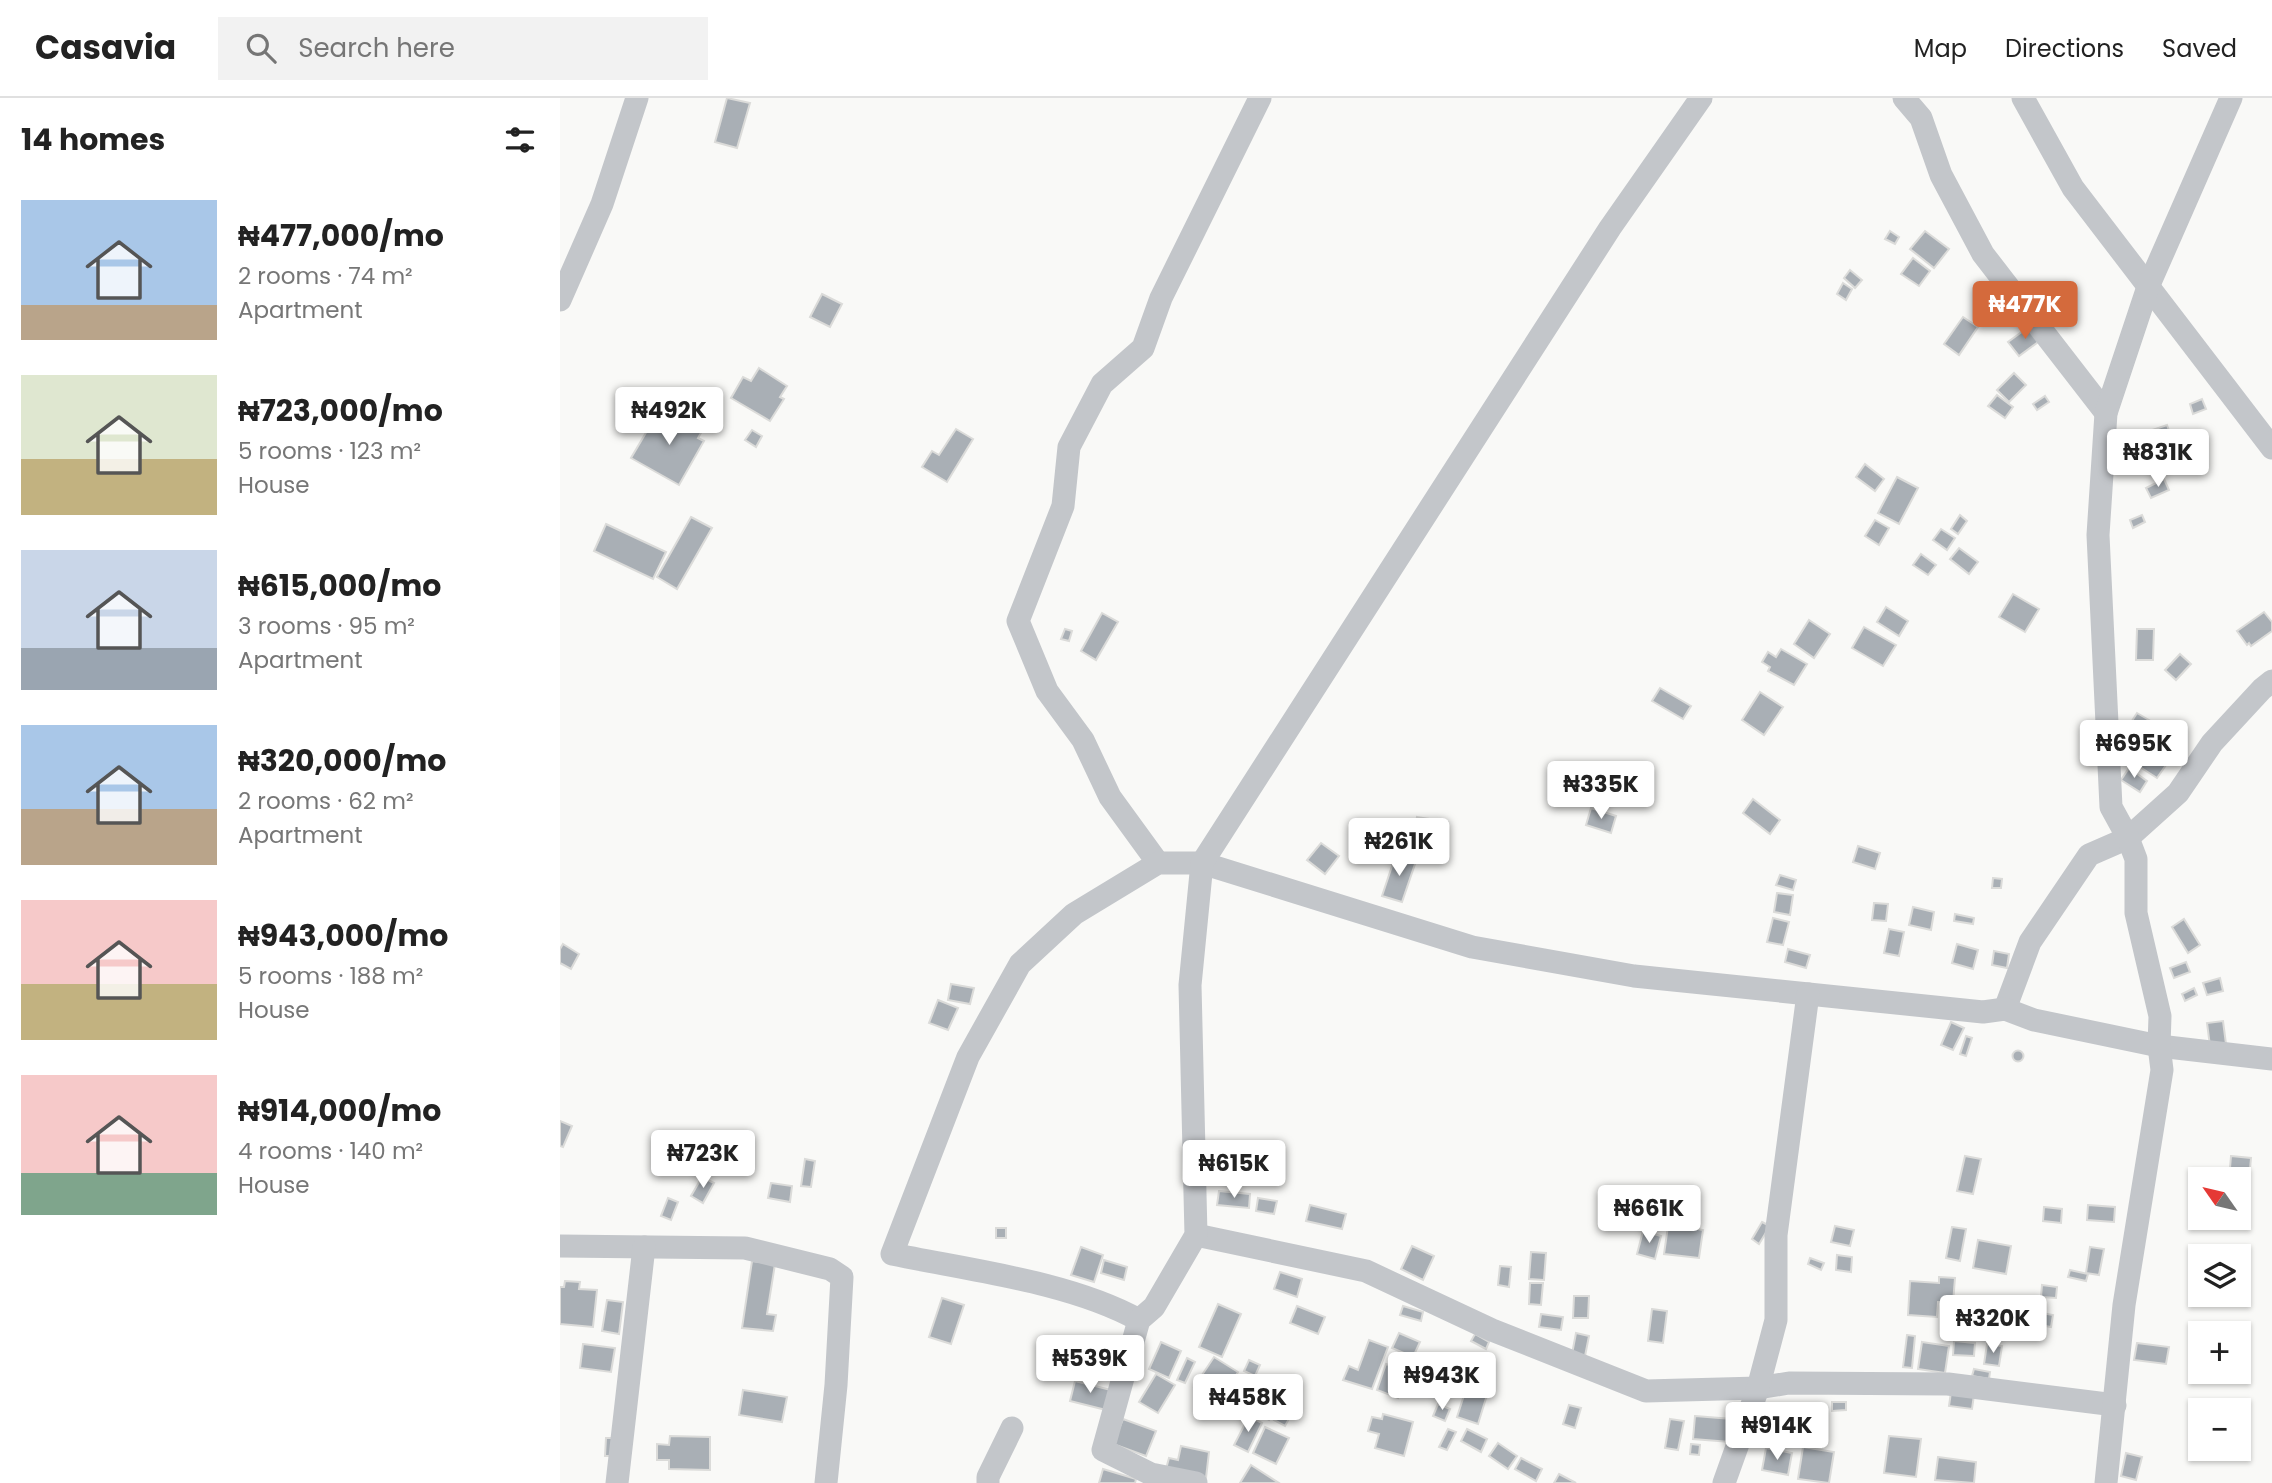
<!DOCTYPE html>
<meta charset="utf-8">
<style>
body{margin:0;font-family:Poppins,sans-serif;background:#f2f2f2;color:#222;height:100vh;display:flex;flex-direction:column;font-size:26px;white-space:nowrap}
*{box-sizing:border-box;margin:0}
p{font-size:23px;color:#767676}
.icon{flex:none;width:38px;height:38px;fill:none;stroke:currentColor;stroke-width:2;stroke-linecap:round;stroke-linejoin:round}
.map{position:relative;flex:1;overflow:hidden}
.side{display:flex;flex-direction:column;background:#fff;width:560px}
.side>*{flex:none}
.needle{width:46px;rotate:304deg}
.buttons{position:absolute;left:1628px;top:1069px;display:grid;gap:14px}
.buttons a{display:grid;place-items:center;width:63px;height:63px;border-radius:0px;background:#fff;box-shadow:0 2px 5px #0004;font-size:35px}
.price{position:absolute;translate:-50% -60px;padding:0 16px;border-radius:7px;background:#fff;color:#222;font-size:23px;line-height:46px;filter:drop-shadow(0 2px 4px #0008)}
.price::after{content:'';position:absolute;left:50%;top:42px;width:21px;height:16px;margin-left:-10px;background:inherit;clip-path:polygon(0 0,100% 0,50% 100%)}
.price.active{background:#d46a3c;color:#fff}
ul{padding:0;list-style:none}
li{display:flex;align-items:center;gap:21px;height:175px;padding:0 21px}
li span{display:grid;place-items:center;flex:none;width:196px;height:140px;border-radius:0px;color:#555}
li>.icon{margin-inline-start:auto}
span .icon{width:84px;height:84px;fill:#fffc;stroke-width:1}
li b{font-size:30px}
h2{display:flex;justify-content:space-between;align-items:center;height:84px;padding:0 21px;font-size:30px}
header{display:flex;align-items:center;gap:42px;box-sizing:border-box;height:98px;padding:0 35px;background:#fff;border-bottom:2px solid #e0e0e0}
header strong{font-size:33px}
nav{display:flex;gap:38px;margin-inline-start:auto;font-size:24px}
.search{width:490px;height:63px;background:#f2f2f2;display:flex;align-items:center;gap:18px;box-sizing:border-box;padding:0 24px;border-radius:0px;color:#767676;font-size:26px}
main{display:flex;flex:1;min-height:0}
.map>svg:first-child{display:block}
.building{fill:#a9afb5;stroke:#dbdbd9;stroke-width:2}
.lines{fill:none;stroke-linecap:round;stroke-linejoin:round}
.minor{stroke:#c3c6ca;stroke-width:23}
</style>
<header>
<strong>Casavia</strong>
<div class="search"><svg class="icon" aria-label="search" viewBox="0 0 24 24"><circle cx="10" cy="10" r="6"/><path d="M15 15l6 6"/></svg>Search here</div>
<nav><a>Map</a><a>Directions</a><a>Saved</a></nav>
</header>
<main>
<section class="side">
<h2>14 homes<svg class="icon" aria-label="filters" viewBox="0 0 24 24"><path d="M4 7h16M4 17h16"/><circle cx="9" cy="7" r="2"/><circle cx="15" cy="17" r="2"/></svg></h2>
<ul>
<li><span style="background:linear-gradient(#a9c7e8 75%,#b9a48a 0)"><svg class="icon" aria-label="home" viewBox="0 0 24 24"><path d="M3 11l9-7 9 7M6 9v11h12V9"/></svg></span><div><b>₦477,000/mo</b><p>2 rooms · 74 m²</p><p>Apartment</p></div></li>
<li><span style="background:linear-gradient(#dfe7d0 60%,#c2b280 0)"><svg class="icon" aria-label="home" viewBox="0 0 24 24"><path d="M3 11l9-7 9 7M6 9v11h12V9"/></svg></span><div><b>₦723,000/mo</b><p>5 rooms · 123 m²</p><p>House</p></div></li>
<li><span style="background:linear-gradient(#c9d6e8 70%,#9aa5b1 0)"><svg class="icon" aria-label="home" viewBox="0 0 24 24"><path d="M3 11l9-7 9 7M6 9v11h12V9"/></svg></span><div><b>₦615,000/mo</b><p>3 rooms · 95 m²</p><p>Apartment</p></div></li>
<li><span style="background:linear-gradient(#a9c7e8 60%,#b9a48a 0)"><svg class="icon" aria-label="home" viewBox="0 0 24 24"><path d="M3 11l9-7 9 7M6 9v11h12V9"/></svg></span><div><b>₦320,000/mo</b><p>2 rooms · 62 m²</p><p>Apartment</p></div></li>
<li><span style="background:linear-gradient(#f6c9c9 60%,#c2b280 0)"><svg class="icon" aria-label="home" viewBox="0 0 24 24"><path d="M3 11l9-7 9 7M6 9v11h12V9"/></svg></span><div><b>₦943,000/mo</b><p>5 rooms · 188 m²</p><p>House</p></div></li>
<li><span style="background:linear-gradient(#f6c9c9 70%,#7fa58c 0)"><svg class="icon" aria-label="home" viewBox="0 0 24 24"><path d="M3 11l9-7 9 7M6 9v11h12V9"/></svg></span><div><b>₦914,000/mo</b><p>4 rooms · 140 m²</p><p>House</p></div></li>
</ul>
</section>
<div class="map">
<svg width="1712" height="1385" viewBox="0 0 1712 1385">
<rect width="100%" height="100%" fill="#f9f9f7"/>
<g class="building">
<path d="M167,0L190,5L177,50L155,44Z"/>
<path d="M1330,133L1339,139L1335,146L1325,141Z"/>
<path d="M1365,133L1389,151L1374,170L1350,151Z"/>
<path d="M1353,160L1370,173L1359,188L1341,176Z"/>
<path d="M1290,172L1302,182L1295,190L1284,180Z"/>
<path d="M1283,185L1292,191L1286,202L1277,196Z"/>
<path d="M262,196L282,206L270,229L250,219Z"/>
<path d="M1403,219L1418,229L1399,257L1384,246Z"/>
<path d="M1470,228L1481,242L1459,258L1448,244Z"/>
<path d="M199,270L227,288L220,299L224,301L210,323L171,300L183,279L191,283Z"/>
<path d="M1454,275L1466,287L1449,304L1437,292Z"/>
<path d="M1437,297L1453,309L1445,320L1428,308Z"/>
<path d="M1485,298L1489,304L1477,312L1473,306Z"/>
<path d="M1642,301L1646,311L1633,316L1630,306Z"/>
<path d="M108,313L142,333L138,340L144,343L119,387L71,360L97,316L104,320Z"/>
<path d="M1607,327L1616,352L1580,364L1572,339Z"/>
<path d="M396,331L413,341L387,384L362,369L372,353L379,357Z"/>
<path d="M192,332L202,338L196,349L185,342Z"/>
<path d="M1305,366L1324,381L1315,393L1296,379Z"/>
<path d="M1337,379L1358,390L1339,426L1318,415Z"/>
<path d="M1604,381L1609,392L1591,400L1586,390Z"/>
<path d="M1400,417L1407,423L1398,436L1391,431Z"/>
<path d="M1582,417L1585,424L1573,430L1570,422Z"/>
<path d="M131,419L152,430L117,491L97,479Z"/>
<path d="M1315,422L1329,430L1319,447L1305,438Z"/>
<path d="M46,426L106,454L93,481L34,453Z"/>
<path d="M1381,431L1395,440L1387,452L1373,442Z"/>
<path d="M1399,450L1418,464L1409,476L1390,461Z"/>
<path d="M1361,456L1376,467L1368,477L1353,467Z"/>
<path d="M1453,496L1479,511L1465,534L1439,519Z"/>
<path d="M1326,509L1348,523L1339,538L1317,524Z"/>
<path d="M1704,514L1712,524V533L1691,548L1689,545L1687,547L1677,533Z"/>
<path d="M542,515L558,524L536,562L521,553Z"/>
<path d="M1249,522L1270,536L1254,560L1234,546Z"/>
<path d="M1304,529L1336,547L1323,568L1292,550Z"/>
<path d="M505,531L512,533L509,543L501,541Z"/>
<path d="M1577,531H1594L1593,562H1576Z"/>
<path d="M1221,551L1247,566L1234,587L1208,573L1210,569L1202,564L1208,554L1216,559Z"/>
<path d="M1620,556L1631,566L1616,582L1605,572Z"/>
<path d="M1100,590L1131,608L1123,621L1092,603Z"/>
<path d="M1200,594L1223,609L1204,637L1182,622Z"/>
<path d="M1577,615L1594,625L1586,637L1570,626Z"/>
<path d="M1596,645L1613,657L1597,680L1580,669Z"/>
<path d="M1569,670L1587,683L1580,694L1561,682Z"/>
<path d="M1193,701L1220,722L1210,736L1183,715Z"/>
<path d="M1031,710L1056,718L1051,735L1026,727Z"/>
<path d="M857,719L888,724L886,738L855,733Z"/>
<path d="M761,745L779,758L765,776L747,762Z"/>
<path d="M1298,748L1320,755L1315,771L1293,764Z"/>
<path d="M836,756L856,763L842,804L822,798Z"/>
<path d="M1220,777L1236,782L1233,792L1216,787Z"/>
<path d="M1433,780L1442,781L1441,790H1432Z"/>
<path d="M1217,795L1233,797L1230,817L1214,814Z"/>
<path d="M1314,805L1328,806L1326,823L1312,822Z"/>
<path d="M1353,809L1374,814L1371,832L1349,827Z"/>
<path d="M1395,816L1414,820L1413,826L1394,823Z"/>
<path d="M1213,820L1229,824L1223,847L1207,844Z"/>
<path d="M1624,821L1640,847L1628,855L1612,829Z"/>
<path d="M1329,831L1344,834L1339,858L1324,855Z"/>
<path d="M3,846L19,856L11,871L0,865V851Z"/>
<path d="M1397,846L1418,852L1413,871L1392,865Z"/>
<path d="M1228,851L1250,857L1246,870L1225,864Z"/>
<path d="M1434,853L1449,856L1447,870L1432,867Z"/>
<path d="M1626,864L1630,874L1614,880L1610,870Z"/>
<path d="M1660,880L1663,893L1647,897L1643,885Z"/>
<path d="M391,886L414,890L410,906L388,902Z"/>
<path d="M1634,890L1637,897L1625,903L1622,896Z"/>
<path d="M378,902L398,910L388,932L369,925Z"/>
<path d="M1663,923L1666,946L1650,948L1647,925Z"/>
<path d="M1391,924L1404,930L1393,952L1381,947Z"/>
<path d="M1406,938L1412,940L1406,958L1400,956Z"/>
<circle cx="1458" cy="958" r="5.5"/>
<path d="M0,1023L12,1028L3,1049L0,1048Z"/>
<path d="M136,1042L147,1044L141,1068L130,1065Z"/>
<path d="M1405,1058L1421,1061L1413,1096L1397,1093Z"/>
<path d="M1671,1058L1691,1060L1688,1094L1678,1093V1082H1669Z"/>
<path d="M245,1061L255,1063L251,1089L241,1088Z"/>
<path d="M142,1079L154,1085L143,1105L131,1098Z"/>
<path d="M211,1085L232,1088L230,1104L208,1100Z"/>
<path d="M659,1093L690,1096L689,1110L657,1107Z"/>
<path d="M108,1100L118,1104L111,1122L101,1118Z"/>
<path d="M698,1100L717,1103L714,1116L696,1113Z"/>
<path d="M750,1107L786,1116L782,1131L746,1123Z"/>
<path d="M1528,1107L1555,1109L1554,1124L1527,1122Z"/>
<path d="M1484,1109L1502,1111L1501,1125L1483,1123Z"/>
<path d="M1116,1121L1131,1123V1130L1143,1132L1139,1160L1104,1156L1108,1128L1115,1129Z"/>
<path d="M1202,1124L1210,1128L1199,1146L1192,1141Z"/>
<path d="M1275,1128L1294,1132L1290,1148L1271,1144Z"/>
<path d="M1392,1129L1406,1131L1400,1163L1386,1160Z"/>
<rect x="436" y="1130" width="10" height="10"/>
<path d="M1083,1133L1101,1138L1095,1161L1077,1156Z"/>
<path d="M1418,1142L1451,1148L1446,1176L1413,1170Z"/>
<path d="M852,1148L874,1158L863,1182L841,1171Z"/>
<path d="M521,1149L543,1157L534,1184L511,1177Z"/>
<path d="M1530,1149L1544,1151L1539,1177L1526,1175Z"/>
<path d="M971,1154L986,1155L984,1182L969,1181Z"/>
<path d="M1277,1157L1292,1159L1291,1174L1276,1172Z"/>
<path d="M1250,1160L1264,1165L1261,1172L1248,1166Z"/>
<path d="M544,1162L567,1169L564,1182L541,1175Z"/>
<path d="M192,1163L215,1166L207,1216L216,1217L213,1233L182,1230Z"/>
<path d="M940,1168L951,1169L949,1189L938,1187Z"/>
<path d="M1510,1172L1528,1176L1526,1183L1508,1179Z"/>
<path d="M720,1174L742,1181L737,1199L714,1191Z"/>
<path d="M1379,1179L1395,1180L1393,1205L1378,1204L1377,1219L1348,1217L1350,1183L1379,1185Z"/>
<path d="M5,1183L20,1184L19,1191L37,1192L33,1229L0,1226V1189H4Z"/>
<path d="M970,1185H983L981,1207L969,1206Z"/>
<path d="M1482,1187L1497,1189L1496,1200L1481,1199Z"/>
<path d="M1014,1198H1029L1028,1220H1013Z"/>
<path d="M382,1200L404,1207L391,1246L369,1239Z"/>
<path d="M47,1202L63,1204L59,1236L42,1233Z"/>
<path d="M658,1206L681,1216L662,1259L639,1249Z"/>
<path d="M737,1208L765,1219L758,1236L730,1225Z"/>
<path d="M843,1208L863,1214L861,1223L840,1217Z"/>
<path d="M1092,1211L1107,1213L1103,1245L1088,1243Z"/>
<path d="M1476,1214L1493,1217L1491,1229L1474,1226Z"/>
<path d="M981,1216L1003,1219L1001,1232L979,1229Z"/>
<path d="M839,1235L860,1244L853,1259L832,1250Z"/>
<path d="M1016,1235L1029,1238L1025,1258L1012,1256Z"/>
<path d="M915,1236L929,1244L926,1251L911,1243Z"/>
<path d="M1347,1237L1355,1238L1352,1270L1343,1269Z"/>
<path d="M809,1242L828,1249L812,1291L783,1282L789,1268L798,1272Z"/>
<path d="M1394,1243L1415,1245L1414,1258L1393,1257Z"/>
<path d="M601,1244L621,1253L609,1280L589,1271Z"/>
<path d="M1362,1244L1389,1248L1385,1275L1358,1271Z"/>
<path d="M1577,1245L1609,1249L1606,1266L1574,1262Z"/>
<path d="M23,1246L55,1250L51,1274L20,1270Z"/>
<path d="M1427,1246L1442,1248L1439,1268L1424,1266Z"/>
<path d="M654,1259L678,1274L659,1305L634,1289Z"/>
<path d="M627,1260L635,1264L625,1285L617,1282Z"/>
<path d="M689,1262L700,1267L695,1278L684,1273Z"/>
<path d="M826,1266L848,1273L838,1300L817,1292Z"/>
<path d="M1414,1271L1430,1274L1429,1281L1412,1278Z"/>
<path d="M596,1276L615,1287L598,1315L579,1304Z"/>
<path d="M883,1276L895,1280L890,1294L879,1291Z"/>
<path d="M709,1281L727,1291L709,1322L691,1312Z"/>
<path d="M515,1283L551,1292L546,1312L510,1303Z"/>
<path d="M677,1286L695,1298L685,1315L666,1303Z"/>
<path d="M906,1291L927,1297L918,1326L897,1319Z"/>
<path d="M183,1292L227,1299L222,1324L179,1317Z"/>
<path d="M1391,1294L1414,1297L1412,1311L1389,1308Z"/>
<path d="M729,1295L740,1301L725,1328L714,1322Z"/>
<path d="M1272,1304H1286V1312L1272,1313Z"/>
<path d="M1208,1305L1244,1307L1243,1325L1207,1323Z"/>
<path d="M878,1306L890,1311L885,1323L873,1318Z"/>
<path d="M1009,1307L1021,1310L1015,1330L1003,1326Z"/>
<path d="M823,1316L853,1324L844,1358L815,1350L819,1336L808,1333L812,1319L822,1321Z"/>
<path d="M689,1318L702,1325L688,1354L674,1347Z"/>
<path d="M1135,1318L1172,1321L1170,1344L1133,1341Z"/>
<path d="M563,1321L596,1333L586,1358L553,1346Z"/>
<path d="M1110,1321L1124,1323L1118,1352L1105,1350Z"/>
<path d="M705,1329L729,1340L716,1366L693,1355Z"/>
<path d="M888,1331L896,1334L887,1352L879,1349Z"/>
<path d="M907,1331L927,1341L921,1354L901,1343Z"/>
<path d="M1254,1332L1265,1334L1262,1349L1251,1346Z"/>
<path d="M110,1338L150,1339V1372L109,1371V1362H97V1346L109,1347Z"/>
<path d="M1329,1338L1361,1341L1356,1379L1324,1375Z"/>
<path d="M46,1340H57L56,1358H45Z"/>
<path d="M938,1345L957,1358L948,1371L929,1358Z"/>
<path d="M1131,1346L1140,1347L1139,1357L1130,1356Z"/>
<path d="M621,1348L649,1354L646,1380L606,1371L609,1360L618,1362Z"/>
<path d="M1243,1349L1274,1354L1269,1385L1238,1381Z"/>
<path d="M1206,1350L1232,1355L1228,1377L1202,1372Z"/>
<path d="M1566,1355L1582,1359L1576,1382L1561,1378Z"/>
<path d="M1378,1359L1416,1364L1414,1385L1375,1382Z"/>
<path d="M961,1360L982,1371L976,1383L955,1371Z"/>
<path d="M691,1367L719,1385H680Z"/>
<path d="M543,1371L576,1381L575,1385H539Z"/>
<path d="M999,1376L1016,1385H994Z"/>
</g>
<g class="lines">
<g class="minor">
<path d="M1344,0L1361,20L1381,77L1423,156L1546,315"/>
<path d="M1463,0L1513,90L1712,350"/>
<path d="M0,202L42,106L77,0"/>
<path d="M598,765L550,699L523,642L487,593L458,523L503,408L509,349L542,286L583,250L601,200L700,0"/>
<path d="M1445,911L1470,844L1529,757L1568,740L1618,695L1652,645L1702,591L1712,583"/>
<path d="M636,1137L806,1173L932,1232L1086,1293L1198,1290L1229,1285L1388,1286L1555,1307"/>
<path d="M0,1148L185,1150L270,1171L282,1179L276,1287L266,1385"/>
<path d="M579,1222C511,1184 409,1172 332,1156L408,959L460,866L514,816L598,765H642L912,849L1074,878L1423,914L1445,911L1474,922L1599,948L1712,961"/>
<path d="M57,1385L84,1149"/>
<path d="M428,1385V1379L452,1330"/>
<path d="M636,1385L591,1376L543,1352L579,1222L594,1209L636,1137L630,887L642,765L1050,130L1141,0"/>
<path d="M1164,1385L1198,1290L1216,1222V1137L1248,896"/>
<path d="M1546,1385L1564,1207L1602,972L1599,948L1600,918L1576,815V761L1568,740L1551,709L1538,437L1546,315L1588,189L1671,0"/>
</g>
</g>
</svg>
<div class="buttons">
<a><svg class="needle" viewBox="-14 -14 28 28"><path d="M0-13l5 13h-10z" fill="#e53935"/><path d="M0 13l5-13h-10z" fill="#767676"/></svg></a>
<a><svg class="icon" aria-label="layers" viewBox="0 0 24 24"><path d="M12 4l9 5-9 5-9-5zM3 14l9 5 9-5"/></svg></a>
<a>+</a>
<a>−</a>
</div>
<b class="price active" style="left:1465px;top:243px">₦477K</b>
<b class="price" style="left:109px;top:349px">₦492K</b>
<b class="price" style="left:1598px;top:391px">₦831K</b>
<b class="price" style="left:1574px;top:682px">₦695K</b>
<b class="price" style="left:1041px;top:723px">₦335K</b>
<b class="price" style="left:839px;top:780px">₦261K</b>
<b class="price" style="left:143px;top:1092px">₦723K</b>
<b class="price" style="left:674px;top:1102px">₦615K</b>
<b class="price" style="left:1089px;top:1147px">₦661K</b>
<b class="price" style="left:1433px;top:1257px">₦320K</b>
<b class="price" style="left:530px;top:1297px">₦539K</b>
<b class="price" style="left:882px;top:1314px">₦943K</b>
<b class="price" style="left:688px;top:1336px">₦458K</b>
<b class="price" style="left:1217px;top:1364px">₦914K</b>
</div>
</main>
